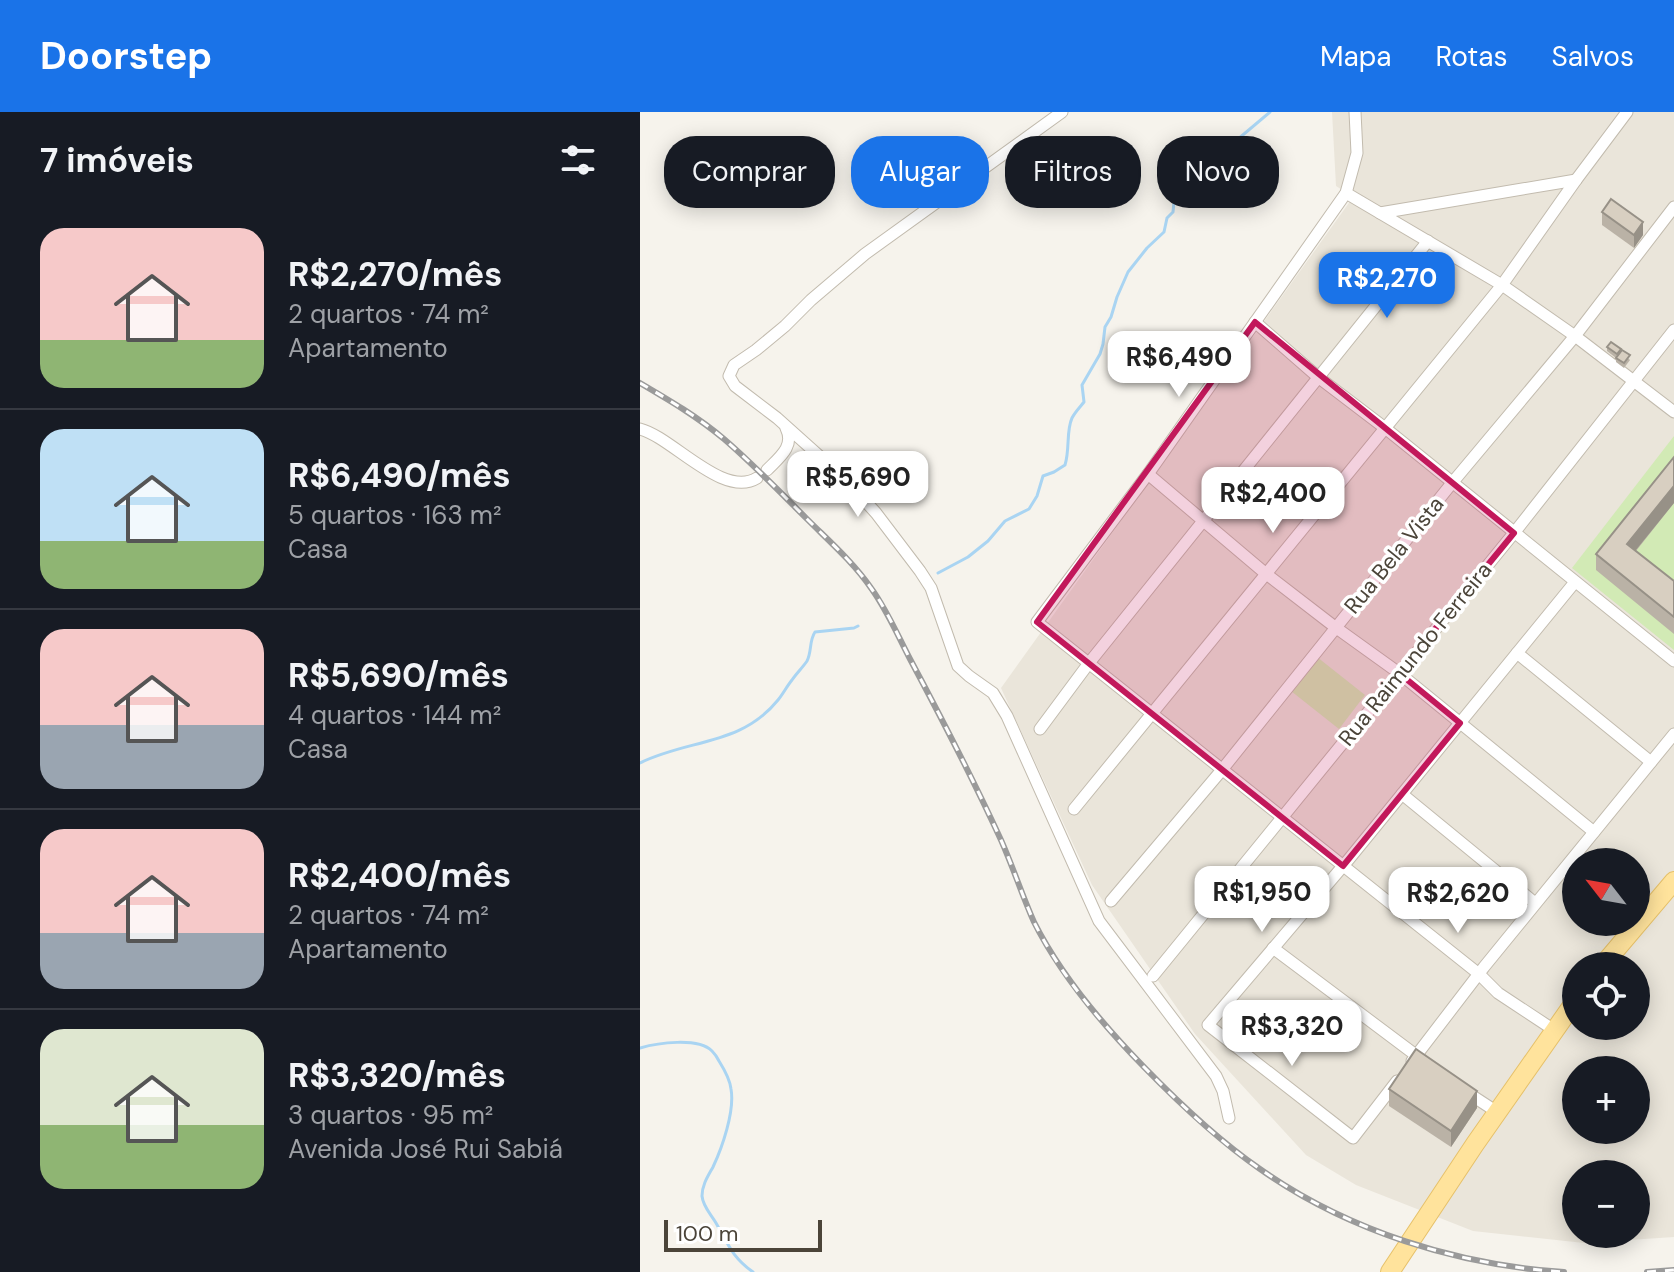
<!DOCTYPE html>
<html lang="pt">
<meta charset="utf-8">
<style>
body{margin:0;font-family:"DM Sans",sans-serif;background:#20242c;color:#f1f3f6;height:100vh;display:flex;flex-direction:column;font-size:30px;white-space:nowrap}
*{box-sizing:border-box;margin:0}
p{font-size:26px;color:#9ea1a6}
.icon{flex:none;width:44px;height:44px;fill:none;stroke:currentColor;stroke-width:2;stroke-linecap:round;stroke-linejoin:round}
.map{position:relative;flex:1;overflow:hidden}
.details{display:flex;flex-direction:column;background:#171b24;width:640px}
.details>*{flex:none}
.top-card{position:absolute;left:24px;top:24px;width:760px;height:72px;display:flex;gap:16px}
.needle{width:52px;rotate:301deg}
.tools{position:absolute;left:922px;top:736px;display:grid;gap:16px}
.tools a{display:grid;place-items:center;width:88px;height:88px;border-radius:50%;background:#171b24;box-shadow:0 4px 20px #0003;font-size:40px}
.scale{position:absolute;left:24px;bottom:20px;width:158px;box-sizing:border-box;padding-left:8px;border:4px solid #4b4439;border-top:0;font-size:22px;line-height:28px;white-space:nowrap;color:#4b4439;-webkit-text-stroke:6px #fff;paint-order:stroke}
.price{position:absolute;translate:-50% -68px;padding:0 18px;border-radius:16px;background:#fff;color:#222;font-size:26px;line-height:52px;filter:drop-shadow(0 2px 4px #0008)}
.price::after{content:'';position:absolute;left:50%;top:48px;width:24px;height:18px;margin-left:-12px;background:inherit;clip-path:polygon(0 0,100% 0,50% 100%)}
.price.selected{background:#1a73e8;color:#fff}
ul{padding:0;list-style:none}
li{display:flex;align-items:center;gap:24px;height:200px;padding:0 40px}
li+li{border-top:2px solid #363941}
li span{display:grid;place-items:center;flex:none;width:224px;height:160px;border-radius:24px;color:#555}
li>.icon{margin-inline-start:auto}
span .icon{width:96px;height:96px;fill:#fffc;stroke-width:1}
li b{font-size:34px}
h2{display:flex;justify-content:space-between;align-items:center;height:96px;padding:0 40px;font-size:34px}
.tag{padding:0 28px;border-radius:32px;background:#171b24;box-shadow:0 4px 20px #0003;font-size:28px;line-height:72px}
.tag.selected{background:#1a73e8;color:#fff}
header{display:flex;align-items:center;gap:48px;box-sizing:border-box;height:112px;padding:0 40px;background:#1a73e8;color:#fff}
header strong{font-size:38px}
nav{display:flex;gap:44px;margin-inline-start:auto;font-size:28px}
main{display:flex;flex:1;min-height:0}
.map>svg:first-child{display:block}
.residential{fill:#eae5da;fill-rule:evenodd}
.green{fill:#d2eab5}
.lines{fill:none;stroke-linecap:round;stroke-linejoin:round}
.stream{stroke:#a9d4f2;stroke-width:3}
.street-casing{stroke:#c2bbae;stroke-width:13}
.primary-casing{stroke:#e6c16a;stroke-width:20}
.street{stroke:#fff;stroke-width:11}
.primary{stroke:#ffe39c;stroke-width:18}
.rail-casing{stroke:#9a9a9a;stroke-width:6}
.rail{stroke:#fff;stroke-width:3;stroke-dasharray:9;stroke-linecap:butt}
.wall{fill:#bab2a6}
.shaded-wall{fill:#979187}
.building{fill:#d8cfc1;stroke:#979187;stroke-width:2}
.marked{fill:#c2185b;fill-opacity:0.2;stroke:#c2185b;stroke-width:6;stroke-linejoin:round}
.labels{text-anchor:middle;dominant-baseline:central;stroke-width:7;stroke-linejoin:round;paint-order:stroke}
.street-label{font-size:22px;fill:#4b4439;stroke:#fff}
</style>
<header>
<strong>Doorstep</strong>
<nav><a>Mapa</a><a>Rotas</a><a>Salvos</a></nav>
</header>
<main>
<section class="details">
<h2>7 imóveis<svg class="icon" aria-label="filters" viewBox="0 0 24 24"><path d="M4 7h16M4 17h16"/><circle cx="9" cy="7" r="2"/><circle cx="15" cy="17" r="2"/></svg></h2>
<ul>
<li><span style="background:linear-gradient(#f6c9c9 70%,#8fb573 0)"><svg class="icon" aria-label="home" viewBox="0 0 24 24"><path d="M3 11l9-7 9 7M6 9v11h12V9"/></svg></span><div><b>R$2,270/mês</b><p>2 quartos · 74 m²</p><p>Apartamento</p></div></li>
<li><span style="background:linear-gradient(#bfe0f5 70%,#8fb573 0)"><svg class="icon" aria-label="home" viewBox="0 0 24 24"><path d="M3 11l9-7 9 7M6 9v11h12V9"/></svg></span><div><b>R$6,490/mês</b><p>5 quartos · 163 m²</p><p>Casa</p></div></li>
<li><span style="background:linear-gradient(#f6c9c9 60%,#9aa5b1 0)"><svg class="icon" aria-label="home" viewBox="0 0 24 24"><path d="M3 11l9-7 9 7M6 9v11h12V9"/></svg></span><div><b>R$5,690/mês</b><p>4 quartos · 144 m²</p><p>Casa</p></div></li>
<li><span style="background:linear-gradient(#f6c9c9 65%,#9aa5b1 0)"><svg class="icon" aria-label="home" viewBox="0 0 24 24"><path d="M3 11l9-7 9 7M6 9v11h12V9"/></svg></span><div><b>R$2,400/mês</b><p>2 quartos · 74 m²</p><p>Apartamento</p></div></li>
<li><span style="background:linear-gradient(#dfe7d0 60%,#8fb573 0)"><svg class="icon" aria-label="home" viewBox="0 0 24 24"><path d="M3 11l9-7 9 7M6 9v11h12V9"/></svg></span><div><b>R$3,320/mês</b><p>3 quartos · 95 m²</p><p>Avenida José Rui Sabiá</p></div></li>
</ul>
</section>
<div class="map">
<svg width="1034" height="1160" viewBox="0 0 1034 1160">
<rect width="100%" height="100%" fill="#f6f3ec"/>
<path class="residential" d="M692,0H1034V1125L944,1131L833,1119L716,1073L666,1043L555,922L452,773L361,576L711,88L713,85L696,74ZM936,750H996V810H936ZM936,854H996V914H936ZM936,958H996V1018H936ZM936,1062H996V1122H936Z"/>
<g class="green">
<path d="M1034,324V538L932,456Z"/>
<path d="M677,545L725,583L699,617L651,579Z"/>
</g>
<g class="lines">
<g class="stream">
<path d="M298,461L328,445L348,429L365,409L389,397L397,384L403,364L414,360L425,353C430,337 426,319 432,306C435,300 440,295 444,290L442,273L460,242L463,232L465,215L471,205L477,185L488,160L507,136L524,120L527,106L533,100L534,90L540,76L630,0"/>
<path d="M0,651C48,627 101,634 138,588C143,582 147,574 152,568C156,562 163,555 167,549C172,539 169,529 175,520L214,516L218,514"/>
<path d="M0,936C17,931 58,925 72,939C75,942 77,945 79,949C84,957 90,967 91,977C95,999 82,1036 73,1055C68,1064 62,1073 62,1084C63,1095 71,1102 76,1111C88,1132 92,1145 113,1160"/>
</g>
<defs>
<g id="street">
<path d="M422,0L225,142L171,188L145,214L116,238L94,253L89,264L95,274L137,306L205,367L236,401L280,459L291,476L318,554L329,564L353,581L367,604L459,809L576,964L583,979L589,1006"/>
<path d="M715,0L717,41L706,81L508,362L397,510L839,862L858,881L914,918"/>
<path d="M706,81L862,173L935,224L1034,300"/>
<path d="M740,101L936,68"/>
<path d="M615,210L678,265L745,316L1034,549"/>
<path d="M0,317C32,325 83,387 117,366"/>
<path d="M127,358C140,345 155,334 146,316"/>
<path d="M508,362L625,461L695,515L759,561L954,720"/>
<path d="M877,541L1011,650"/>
<path d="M400,617L449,551L788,129"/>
<path d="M762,682L895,791"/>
<path d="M434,697L862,173L936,68L987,0"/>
<path d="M471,789L581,659L812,371L935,224L1034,95"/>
<path d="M633,836L781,947"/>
<path d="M513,864L874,421L1034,218"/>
<path d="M772,949L844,855L1034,622"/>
<path d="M757,969L713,1026L568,913L709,747L935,470"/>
<path d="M828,981L857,1000"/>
</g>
<g id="primary">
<path d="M962,854L1034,769"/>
<path d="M750,1160L835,1032L936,888"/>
</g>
</defs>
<use href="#street" class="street-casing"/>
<use href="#primary" class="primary-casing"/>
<use href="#street" class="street"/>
<use href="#primary" class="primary"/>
<defs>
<g id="rail">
<path d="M0,271C29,288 58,305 84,327C113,352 140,380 167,407C189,429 213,450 231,476C247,498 258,524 270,547C302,607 333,667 361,728C373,755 382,783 394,810C421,864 462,912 504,955C540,992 578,1028 620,1057C708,1119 817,1153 924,1160"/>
<path d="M1007,1160L1034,1158"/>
</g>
</defs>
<use href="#rail" class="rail-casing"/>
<use href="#rail" class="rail"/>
</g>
<g class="wall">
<path d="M962,100L1003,123L994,136L962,113Z"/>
<path d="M967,235L981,240L990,248L984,256L976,250V246L967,239Z"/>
<path d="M1034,345V391L996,439L1034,469V522L956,458V442Z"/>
<path d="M749,977L837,996L811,1035L749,994Z"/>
</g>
<g class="shaded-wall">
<path d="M1003,110V123L994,136V123Z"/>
<path d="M1034,374V391L987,449V432Z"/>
<path d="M837,979V996L811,1035V1019Z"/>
</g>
<g class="building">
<path d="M971,87L1003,110L994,123L962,100Z"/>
<path d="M971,230L981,237L977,242L967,235Z"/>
<path d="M982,238L990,243L984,251L976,246Z"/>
<path d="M1034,345V374L987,432L1034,469V505L956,442Z"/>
<path d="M776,937L837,979L811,1019L749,977Z"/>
</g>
<path class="marked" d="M615,210L874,421L759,561L820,611L703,754L397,510Z"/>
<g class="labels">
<g class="street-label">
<text transform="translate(754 443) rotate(-51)">Rua Bela Vista</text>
<text transform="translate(775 542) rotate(-51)">Rua Raimundo Ferreira</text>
</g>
</g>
</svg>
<div class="tools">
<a><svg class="needle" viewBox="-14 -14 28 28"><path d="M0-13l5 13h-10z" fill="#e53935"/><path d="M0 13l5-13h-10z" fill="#9ea1a6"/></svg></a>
<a><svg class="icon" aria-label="locate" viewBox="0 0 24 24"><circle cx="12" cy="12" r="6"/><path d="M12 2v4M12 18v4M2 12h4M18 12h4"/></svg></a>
<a>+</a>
<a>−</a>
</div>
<div class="scale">100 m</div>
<b class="price selected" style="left:747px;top:208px">R$2,270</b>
<b class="price" style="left:539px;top:287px">R$6,490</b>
<b class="price" style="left:218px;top:407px">R$5,690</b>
<b class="price" style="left:633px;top:423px">R$2,400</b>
<b class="price" style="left:622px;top:822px">R$1,950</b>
<b class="price" style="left:818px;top:823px">R$2,620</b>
<b class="price" style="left:652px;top:956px">R$3,320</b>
<div class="top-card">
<a class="tag">Comprar</a>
<a class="tag selected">Alugar</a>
<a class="tag">Filtros</a>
<a class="tag">Novo</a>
</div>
</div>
</main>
